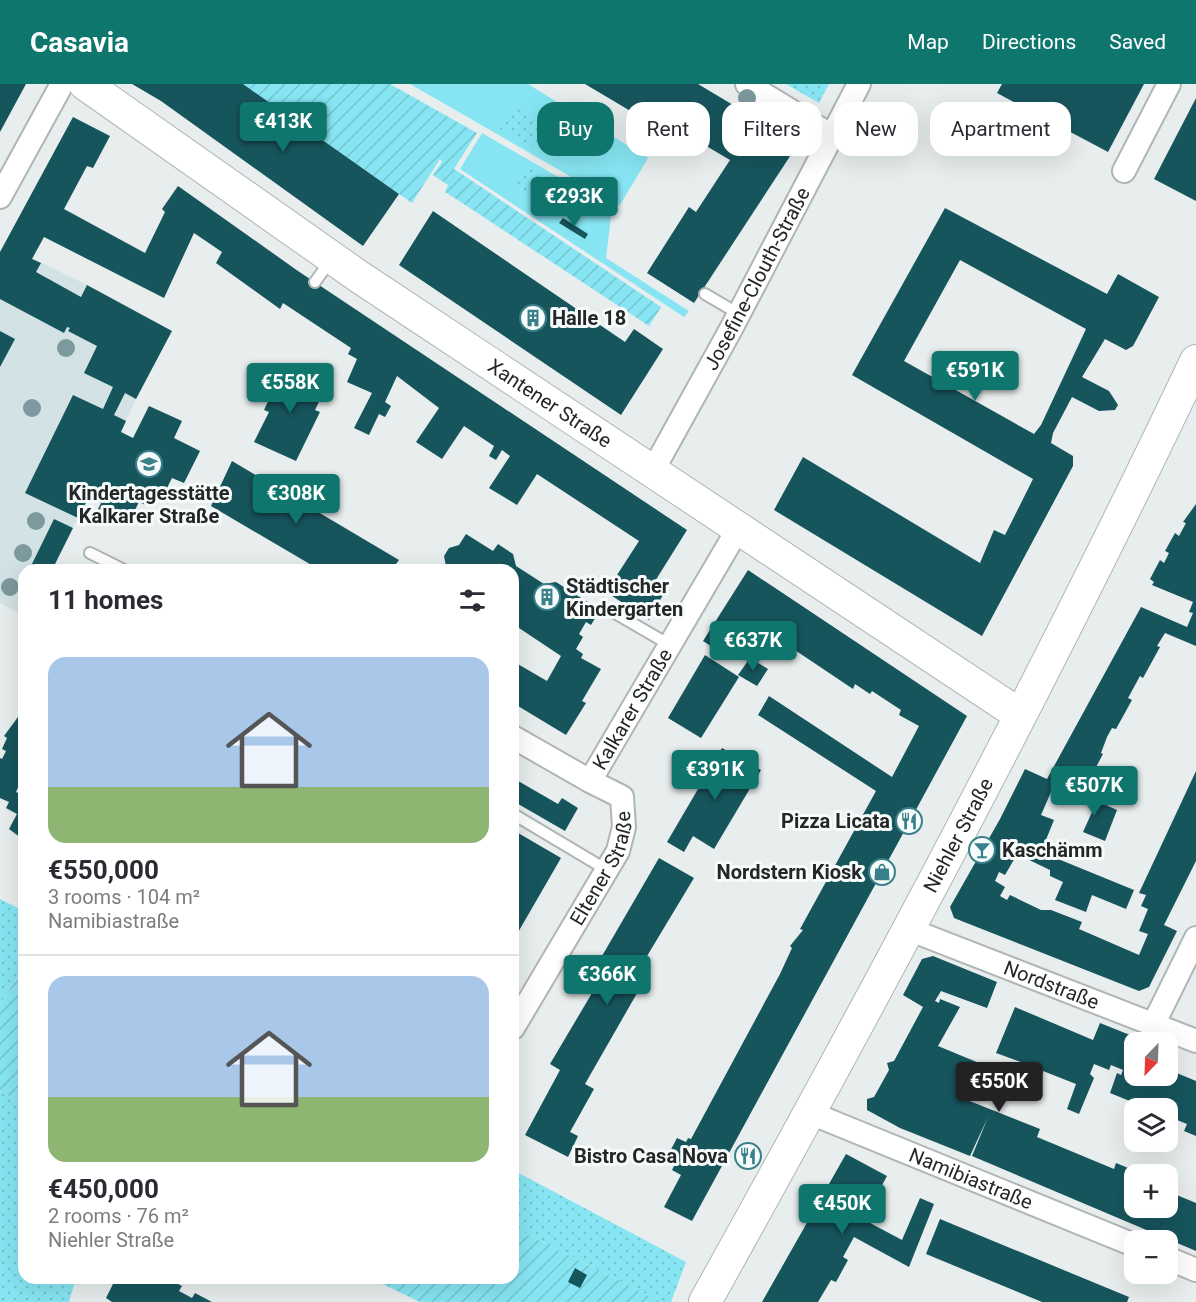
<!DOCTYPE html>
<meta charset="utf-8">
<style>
body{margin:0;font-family:Roboto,sans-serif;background:#f7f7f7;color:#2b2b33;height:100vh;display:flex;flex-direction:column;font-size:22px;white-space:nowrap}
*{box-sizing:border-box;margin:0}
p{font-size:20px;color:#7c7c81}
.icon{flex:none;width:33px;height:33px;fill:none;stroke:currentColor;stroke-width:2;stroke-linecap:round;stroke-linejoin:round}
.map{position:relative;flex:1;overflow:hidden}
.drawer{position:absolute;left:18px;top:480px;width:501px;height:720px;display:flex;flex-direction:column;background:#fff;border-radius:18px;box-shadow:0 6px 24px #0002}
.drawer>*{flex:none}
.banner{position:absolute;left:537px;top:18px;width:568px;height:54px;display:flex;gap:12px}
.needle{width:39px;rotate:203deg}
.fabs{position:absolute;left:1124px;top:948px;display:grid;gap:12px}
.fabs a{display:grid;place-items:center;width:54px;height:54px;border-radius:12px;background:#fff;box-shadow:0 6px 24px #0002;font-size:30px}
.price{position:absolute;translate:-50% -51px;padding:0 14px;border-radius:6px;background:#0f766e;color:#fff;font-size:20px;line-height:39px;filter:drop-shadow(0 2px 3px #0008)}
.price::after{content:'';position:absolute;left:50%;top:36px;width:18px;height:14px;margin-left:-9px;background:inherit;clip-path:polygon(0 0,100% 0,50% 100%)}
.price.on{background:#222;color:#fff}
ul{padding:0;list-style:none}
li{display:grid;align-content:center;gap:12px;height:318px;padding:0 30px}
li+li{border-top:2px solid #e1e1e2}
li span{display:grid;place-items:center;height:186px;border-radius:18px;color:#555}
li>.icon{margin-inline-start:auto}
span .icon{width:108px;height:108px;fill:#fffc;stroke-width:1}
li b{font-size:26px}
h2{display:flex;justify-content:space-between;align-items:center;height:72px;padding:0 30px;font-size:26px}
.pill{padding:0 21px;border-radius:18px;background:#fff;box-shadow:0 6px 24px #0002;font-size:21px;line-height:54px}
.pill.on{background:#0f766e;color:#fff}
header{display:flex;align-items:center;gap:36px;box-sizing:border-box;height:84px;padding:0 30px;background:#0f766e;color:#fff}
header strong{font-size:28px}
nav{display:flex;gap:33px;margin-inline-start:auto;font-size:21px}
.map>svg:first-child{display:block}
.built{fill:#d3e2e4}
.grass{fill:#87e5f3}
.park{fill:url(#park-dots)}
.garden{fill:url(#garden-furrows)}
.building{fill:#17555d;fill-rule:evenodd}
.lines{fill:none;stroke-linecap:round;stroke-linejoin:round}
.lane-casing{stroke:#b0b5b6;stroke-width:14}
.street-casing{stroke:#b0b5b6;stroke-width:26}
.secondary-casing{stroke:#b0b5b6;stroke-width:34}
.lane{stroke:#fff;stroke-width:10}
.street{stroke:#fff;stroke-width:22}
.secondary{stroke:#fff;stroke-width:32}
.tree{fill:#7c999d}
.labels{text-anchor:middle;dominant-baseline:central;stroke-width:6;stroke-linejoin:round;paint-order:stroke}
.street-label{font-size:20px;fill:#252627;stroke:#f6fbfb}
.poi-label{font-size:20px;font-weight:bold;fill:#252627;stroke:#f6fbfb;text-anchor:start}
</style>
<header>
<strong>Casavia</strong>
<nav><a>Map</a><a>Directions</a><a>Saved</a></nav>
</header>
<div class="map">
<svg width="1196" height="1218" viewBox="0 0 1196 1218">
<defs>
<pattern id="park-dots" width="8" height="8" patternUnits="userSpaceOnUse" patternTransform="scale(1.5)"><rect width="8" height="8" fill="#87e5f3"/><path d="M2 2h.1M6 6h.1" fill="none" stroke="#74c4d0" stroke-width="1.8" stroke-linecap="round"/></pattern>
<pattern id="garden-furrows" width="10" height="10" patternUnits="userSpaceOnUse" patternTransform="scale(1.5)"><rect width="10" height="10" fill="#87e5f3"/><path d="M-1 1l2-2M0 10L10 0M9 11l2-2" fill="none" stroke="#74c4d0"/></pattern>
</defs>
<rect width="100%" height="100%" fill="#e8edee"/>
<path class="built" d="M4,160L87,201L151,285L52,486H24V532L0,519V168Z"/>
<g class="grass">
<path d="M410,0H528L648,74L620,121Z"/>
<path d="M482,49L612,124L606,174L689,227L684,233L460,85Z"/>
</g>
<g class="park">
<path d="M786,0H829L819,19Z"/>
<path d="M515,22L545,40L537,66L497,43Z"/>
<path d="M529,83L562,101L560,127L509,98Z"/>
<path d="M0,815L24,827V895L18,892L0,920Z"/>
<path d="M0,1007L24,1020V1194H76L69,1218H0Z"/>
<path d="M513,1086L686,1178L671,1218H662L513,1143Z"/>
</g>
<g class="garden">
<path d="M243,0H390L477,49L454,85L661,223L649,242L453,113L445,108L448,101L433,91L442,78L440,75L412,119Z"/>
<path d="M18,892L24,895V1020L0,1007V920Z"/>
<path d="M513,1143L662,1218H420L370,1194H513Z"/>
</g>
<g class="building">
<path d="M0,0H26L0,48Z"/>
<path d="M132,0H243L399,110L363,162L161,17Z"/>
<path d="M585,0H698L798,60L694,219L647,189L689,123L696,128L730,76L659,34L654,41Z"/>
<path d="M1002,0H1144L1108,68L997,9Z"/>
<path d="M1196,14V117L1154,95Z"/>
<path d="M73,33L110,52L93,84L87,82L64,125L145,169L165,128L162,125L178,102L298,187L687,446L652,502L664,509L649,536L606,508L639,457L537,390L517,421L489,404L510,372L502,366L496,376L489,372L494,362L464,342L442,375L416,358L439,324L397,292L385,318L391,322L385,333L379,330L369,351L354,344L372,309L347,298L357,275L348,270L351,264L283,219L280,225L216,179L222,168L194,149L164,214L44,153L32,175L41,179L36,188L81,213L87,201L172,247L136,315L125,309L114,331L126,337L121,348L133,354L149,322L182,337L174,354L200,367L184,399L172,394L160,418L154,415L150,423L139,418L127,442L97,427L101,419L89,413L78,434L25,409L73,311L103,325L113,303L84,289L97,262L68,247L70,244L67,243L64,249L0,215V168Z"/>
<path d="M945,124L1107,210L1118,190L1159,213L1133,262L1126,266L1105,255L1082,293L1109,307L1118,321L1115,326L1099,327L1072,313L1053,349L1051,359L1073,372V382L982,552L774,426L803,373L980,479L994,446L1005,451L1033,395L852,291ZM960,176L1086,245L1041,341L1034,350L904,277Z"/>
<path d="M433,127L625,258L634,245L663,265L621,331L399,181Z"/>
<path d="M563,134L588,150L585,155L559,139Z"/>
<path d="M0,247L15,255L0,283Z"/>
<path d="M284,283L326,303L315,326L320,328L296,377L254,358L269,328L264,326Z"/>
<path d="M232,377L399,476L396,480L406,486H320L211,422Z"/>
<path d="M1196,420V562L1165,549L1157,562L1160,563L1143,594L1140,592L1128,614L1132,616L1116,645L1112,644L1107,653L1101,669L1103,670L1088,698L1085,697L1079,709L1055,699L1041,731L1054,736L1041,768L1134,806L1126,825L1092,811L1086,828L1055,816L1063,798L1050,792V786L1023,773L1028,762L1023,760L1005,791L999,788L995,797L1005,803L1000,812L1007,816L1010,811L1041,826H1051L1082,838L1079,845L1139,871L1148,850L1139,847L1148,825L1141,822L1146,811L1139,809L1196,687V777L1164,841L1177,847L1149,903L1139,907L954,834L950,823L1000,735L1025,685L1047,695L1141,523L1187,543L1193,529L1189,528L1193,518L1152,501L1154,498L1150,495L1160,476L1164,479L1169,469L1165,467L1175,449L1179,452L1186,439L1183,438Z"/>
<path d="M54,435L73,444L52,486H29Z"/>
<path d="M466,450L493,467L498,460L513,470L516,482L544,500L556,498L600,526L591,541L586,538L579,550L583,553L576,565L583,570L581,574L601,585L582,617L586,619L566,651L513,619V584L516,579L547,597L561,572L513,540V486H443L446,482L444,472L449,464L459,461Z"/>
<path d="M748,486L967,632L692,1137L664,1123L681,1091L672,1086L676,1078L667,1073L677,1054L686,1058L688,1054L691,1055L780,890L792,864L790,862L803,846L800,845L876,707L758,631L769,612L892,693L919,642L899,631L901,626L872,607L870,610L855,600L853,605L753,538L731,575L703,557Z"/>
<path d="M705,571L739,593L701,654L668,634Z"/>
<path d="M750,574L768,585L757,602L738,591Z"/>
<path d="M24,612V679L22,684L24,690L16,708L24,712V756L9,745L17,730L6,724L9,718L0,714V674L2,675L6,667L2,665L7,654L4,652L18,633Z"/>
<path d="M722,664L761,686L714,765L693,752L684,768L667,758Z"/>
<path d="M513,694L558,720L562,714L578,724L565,747L513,717Z"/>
<path d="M1097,717L1117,726L1105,757L1083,748Z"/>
<path d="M513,746L561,774L513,857V779L518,772L513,769Z"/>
<path d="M659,774L694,794L635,892L644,897L585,1000L594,1005L570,1048L578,1052L568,1073L525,1051L560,986L550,980L611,877L602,872Z"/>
<path d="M933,872L997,898L987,924L941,907L935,917L939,919L940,915L960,923L938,962L979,979L966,1009L969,1010L967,1016L1040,1045L1037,1053L1114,1085L1116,1079L1138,1088L1134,1090V1124H1167V1107L1196,1119V1167L972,1072L988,1033L970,1072L900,1044L867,1026V1015L874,1013L889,986L887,979L894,977L923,923L903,911L922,875Z"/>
<path d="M1015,923L1093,956L1100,939L1145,957L1134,958V992H1167V985L1196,997V1052L1184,1047L1187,1040L1167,1032V1024H1147L1110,1009L1117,989L1121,991L1123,986L1111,981L1109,986L1094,980L1090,990L1094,994L1079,1030L1067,1025L1076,1000L1043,987L1041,996L1037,998L1027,994L1025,988L1029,981L996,969Z"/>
<path d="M846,1070L887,1092L864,1135L872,1140L902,1156L920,1114L934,1120L909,1183L854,1153L843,1173L848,1176L836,1198L831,1196L818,1218H762Z"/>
<path d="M940,1135L1129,1213L1127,1218H1042L926,1170Z"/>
<path d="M575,1184L587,1191L580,1204L568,1198Z"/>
<path d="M110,1194H167L182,1202L179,1207L192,1214L195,1209L212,1218H112L106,1214L115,1196Z"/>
</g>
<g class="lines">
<defs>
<g id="lane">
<path d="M315,198L330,177"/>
<path d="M705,210L739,230"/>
<path d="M90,469L124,486"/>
<path d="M613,528L670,561"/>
<path d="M513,730L607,786"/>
</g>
<g id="street">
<path d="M747,0L832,52"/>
<path d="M1124,87L1169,0"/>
<path d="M0,113L62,0"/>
<path id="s1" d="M652,388L731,245L859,0"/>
<path id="s2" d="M513,653L590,697L738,445"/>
<path id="s3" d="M908,845L1196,957"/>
<path d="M1153,941L1196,854"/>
<path id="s4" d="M513,944L618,767L624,743L622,713L590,697"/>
<path id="s5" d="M808,1028L1134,1161"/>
<path d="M1167,1174L1196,1186"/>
</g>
<g id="secondary">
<path id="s6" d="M85,0L358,192L1020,631"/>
<path id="s7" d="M705,1218C877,909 1044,597 1196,277"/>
</g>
</defs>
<use href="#lane" class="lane-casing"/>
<use href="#street" class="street-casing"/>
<use href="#secondary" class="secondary-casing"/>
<use href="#lane" class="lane"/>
<use href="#street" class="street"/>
<use href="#secondary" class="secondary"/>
</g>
<g class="tree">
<circle cx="747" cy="14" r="9"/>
<circle cx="797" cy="44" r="9"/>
<circle cx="66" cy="264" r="9"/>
<circle cx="32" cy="324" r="9"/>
<circle cx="36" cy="437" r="9"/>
<circle cx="23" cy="469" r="9"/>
<circle cx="10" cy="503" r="9"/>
</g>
<defs>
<symbol id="building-ring" viewBox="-11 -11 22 22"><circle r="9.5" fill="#f6fbfb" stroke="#39808a" stroke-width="1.5"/><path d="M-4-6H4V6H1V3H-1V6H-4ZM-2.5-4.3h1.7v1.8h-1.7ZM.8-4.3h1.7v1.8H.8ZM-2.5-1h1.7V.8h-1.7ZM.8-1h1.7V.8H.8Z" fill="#39808a"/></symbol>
<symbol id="school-ring" viewBox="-11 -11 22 22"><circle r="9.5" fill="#f6fbfb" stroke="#39808a" stroke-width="1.5"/><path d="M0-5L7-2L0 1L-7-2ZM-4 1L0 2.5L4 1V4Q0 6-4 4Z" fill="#39808a"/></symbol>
<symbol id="restaurant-ring" viewBox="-11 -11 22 22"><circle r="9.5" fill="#f6fbfb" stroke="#39808a" stroke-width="1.5"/><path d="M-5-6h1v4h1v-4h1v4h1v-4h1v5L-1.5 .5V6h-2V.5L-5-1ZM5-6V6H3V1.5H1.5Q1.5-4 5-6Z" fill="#39808a"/></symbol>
<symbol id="bar-ring" viewBox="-11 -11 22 22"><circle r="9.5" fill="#f6fbfb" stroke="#39808a" stroke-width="1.5"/><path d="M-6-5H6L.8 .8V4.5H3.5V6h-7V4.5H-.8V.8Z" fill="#39808a"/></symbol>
<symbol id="shop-ring" viewBox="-11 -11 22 22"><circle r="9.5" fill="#f6fbfb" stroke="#39808a" stroke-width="1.5"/><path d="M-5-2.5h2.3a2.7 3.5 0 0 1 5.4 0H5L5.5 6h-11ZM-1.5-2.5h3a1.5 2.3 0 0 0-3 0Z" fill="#39808a"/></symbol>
</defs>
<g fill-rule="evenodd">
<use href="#building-ring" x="518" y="219" width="30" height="30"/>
<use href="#school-ring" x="134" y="365" width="30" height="30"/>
<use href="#building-ring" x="532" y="498" width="30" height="30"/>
<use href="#restaurant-ring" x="894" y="722" width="30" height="30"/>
<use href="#bar-ring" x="967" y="751" width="30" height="30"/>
<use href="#shop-ring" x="867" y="773" width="30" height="30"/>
<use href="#restaurant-ring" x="733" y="1057" width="30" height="30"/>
</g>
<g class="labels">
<g class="street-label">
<text stroke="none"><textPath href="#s1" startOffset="220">Josefine-Clouth-Straße</textPath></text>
<text stroke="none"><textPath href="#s6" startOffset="564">Xantener Straße</textPath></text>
<text stroke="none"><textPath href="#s2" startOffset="172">Kalkarer Straße</textPath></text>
<text stroke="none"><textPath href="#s7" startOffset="531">Niehler Straße</textPath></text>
<text stroke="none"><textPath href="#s4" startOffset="184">Eltener Straße</textPath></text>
<text stroke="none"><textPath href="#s3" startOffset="154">Nordstraße</textPath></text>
<text stroke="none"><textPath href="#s5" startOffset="176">Namibiastraße</textPath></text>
</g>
<g class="poi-label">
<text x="552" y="234">Halle 18</text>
<text x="149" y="409" text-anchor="middle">Kindertagesstätte<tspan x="149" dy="23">Kalkarer Straße</tspan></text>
<text x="566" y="502">Städtischer<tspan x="566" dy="23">Kindergarten</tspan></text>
<text x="890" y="737" text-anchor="end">Pizza Licata</text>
<text x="1002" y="766">Kaschämm</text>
<text x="862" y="788" text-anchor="end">Nordstern Kiosk</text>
<text x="728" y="1072" text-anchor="end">Bistro Casa Nova</text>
</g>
</g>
</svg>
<div class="fabs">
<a><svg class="needle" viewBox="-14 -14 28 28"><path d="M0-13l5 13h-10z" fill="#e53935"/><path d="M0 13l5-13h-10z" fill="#7c7c81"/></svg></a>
<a><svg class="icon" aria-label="layers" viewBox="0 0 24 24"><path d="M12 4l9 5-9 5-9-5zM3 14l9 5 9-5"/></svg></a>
<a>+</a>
<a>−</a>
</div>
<b class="price" style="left:283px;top:69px">€413K</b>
<b class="price" style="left:574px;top:144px">€293K</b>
<b class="price" style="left:975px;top:318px">€591K</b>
<b class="price" style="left:290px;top:330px">€558K</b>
<b class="price" style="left:296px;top:441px">€308K</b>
<b class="price" style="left:753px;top:588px">€637K</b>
<b class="price" style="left:715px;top:717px">€391K</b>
<b class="price" style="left:1094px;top:733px">€507K</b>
<b class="price" style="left:607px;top:922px">€366K</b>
<b class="price on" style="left:999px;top:1029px">€550K</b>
<b class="price" style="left:842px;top:1151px">€450K</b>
<div class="banner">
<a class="pill on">Buy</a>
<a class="pill">Rent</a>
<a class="pill">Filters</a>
<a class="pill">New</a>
<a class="pill">Apartment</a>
</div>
<section class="drawer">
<h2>11 homes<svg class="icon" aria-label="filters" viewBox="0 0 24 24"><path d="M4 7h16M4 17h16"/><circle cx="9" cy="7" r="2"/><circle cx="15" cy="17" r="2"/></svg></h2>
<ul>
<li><span style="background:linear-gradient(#a9c7e8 70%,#8fb573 0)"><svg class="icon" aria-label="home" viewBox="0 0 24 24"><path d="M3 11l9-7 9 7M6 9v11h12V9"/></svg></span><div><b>€550,000</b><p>3 rooms · 104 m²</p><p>Namibiastraße</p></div></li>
<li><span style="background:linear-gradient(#a9c7e8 65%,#8fb573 0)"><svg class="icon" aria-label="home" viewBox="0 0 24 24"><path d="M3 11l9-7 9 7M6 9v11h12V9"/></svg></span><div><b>€450,000</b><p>2 rooms · 76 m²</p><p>Niehler Straße</p></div></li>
</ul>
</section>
</div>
